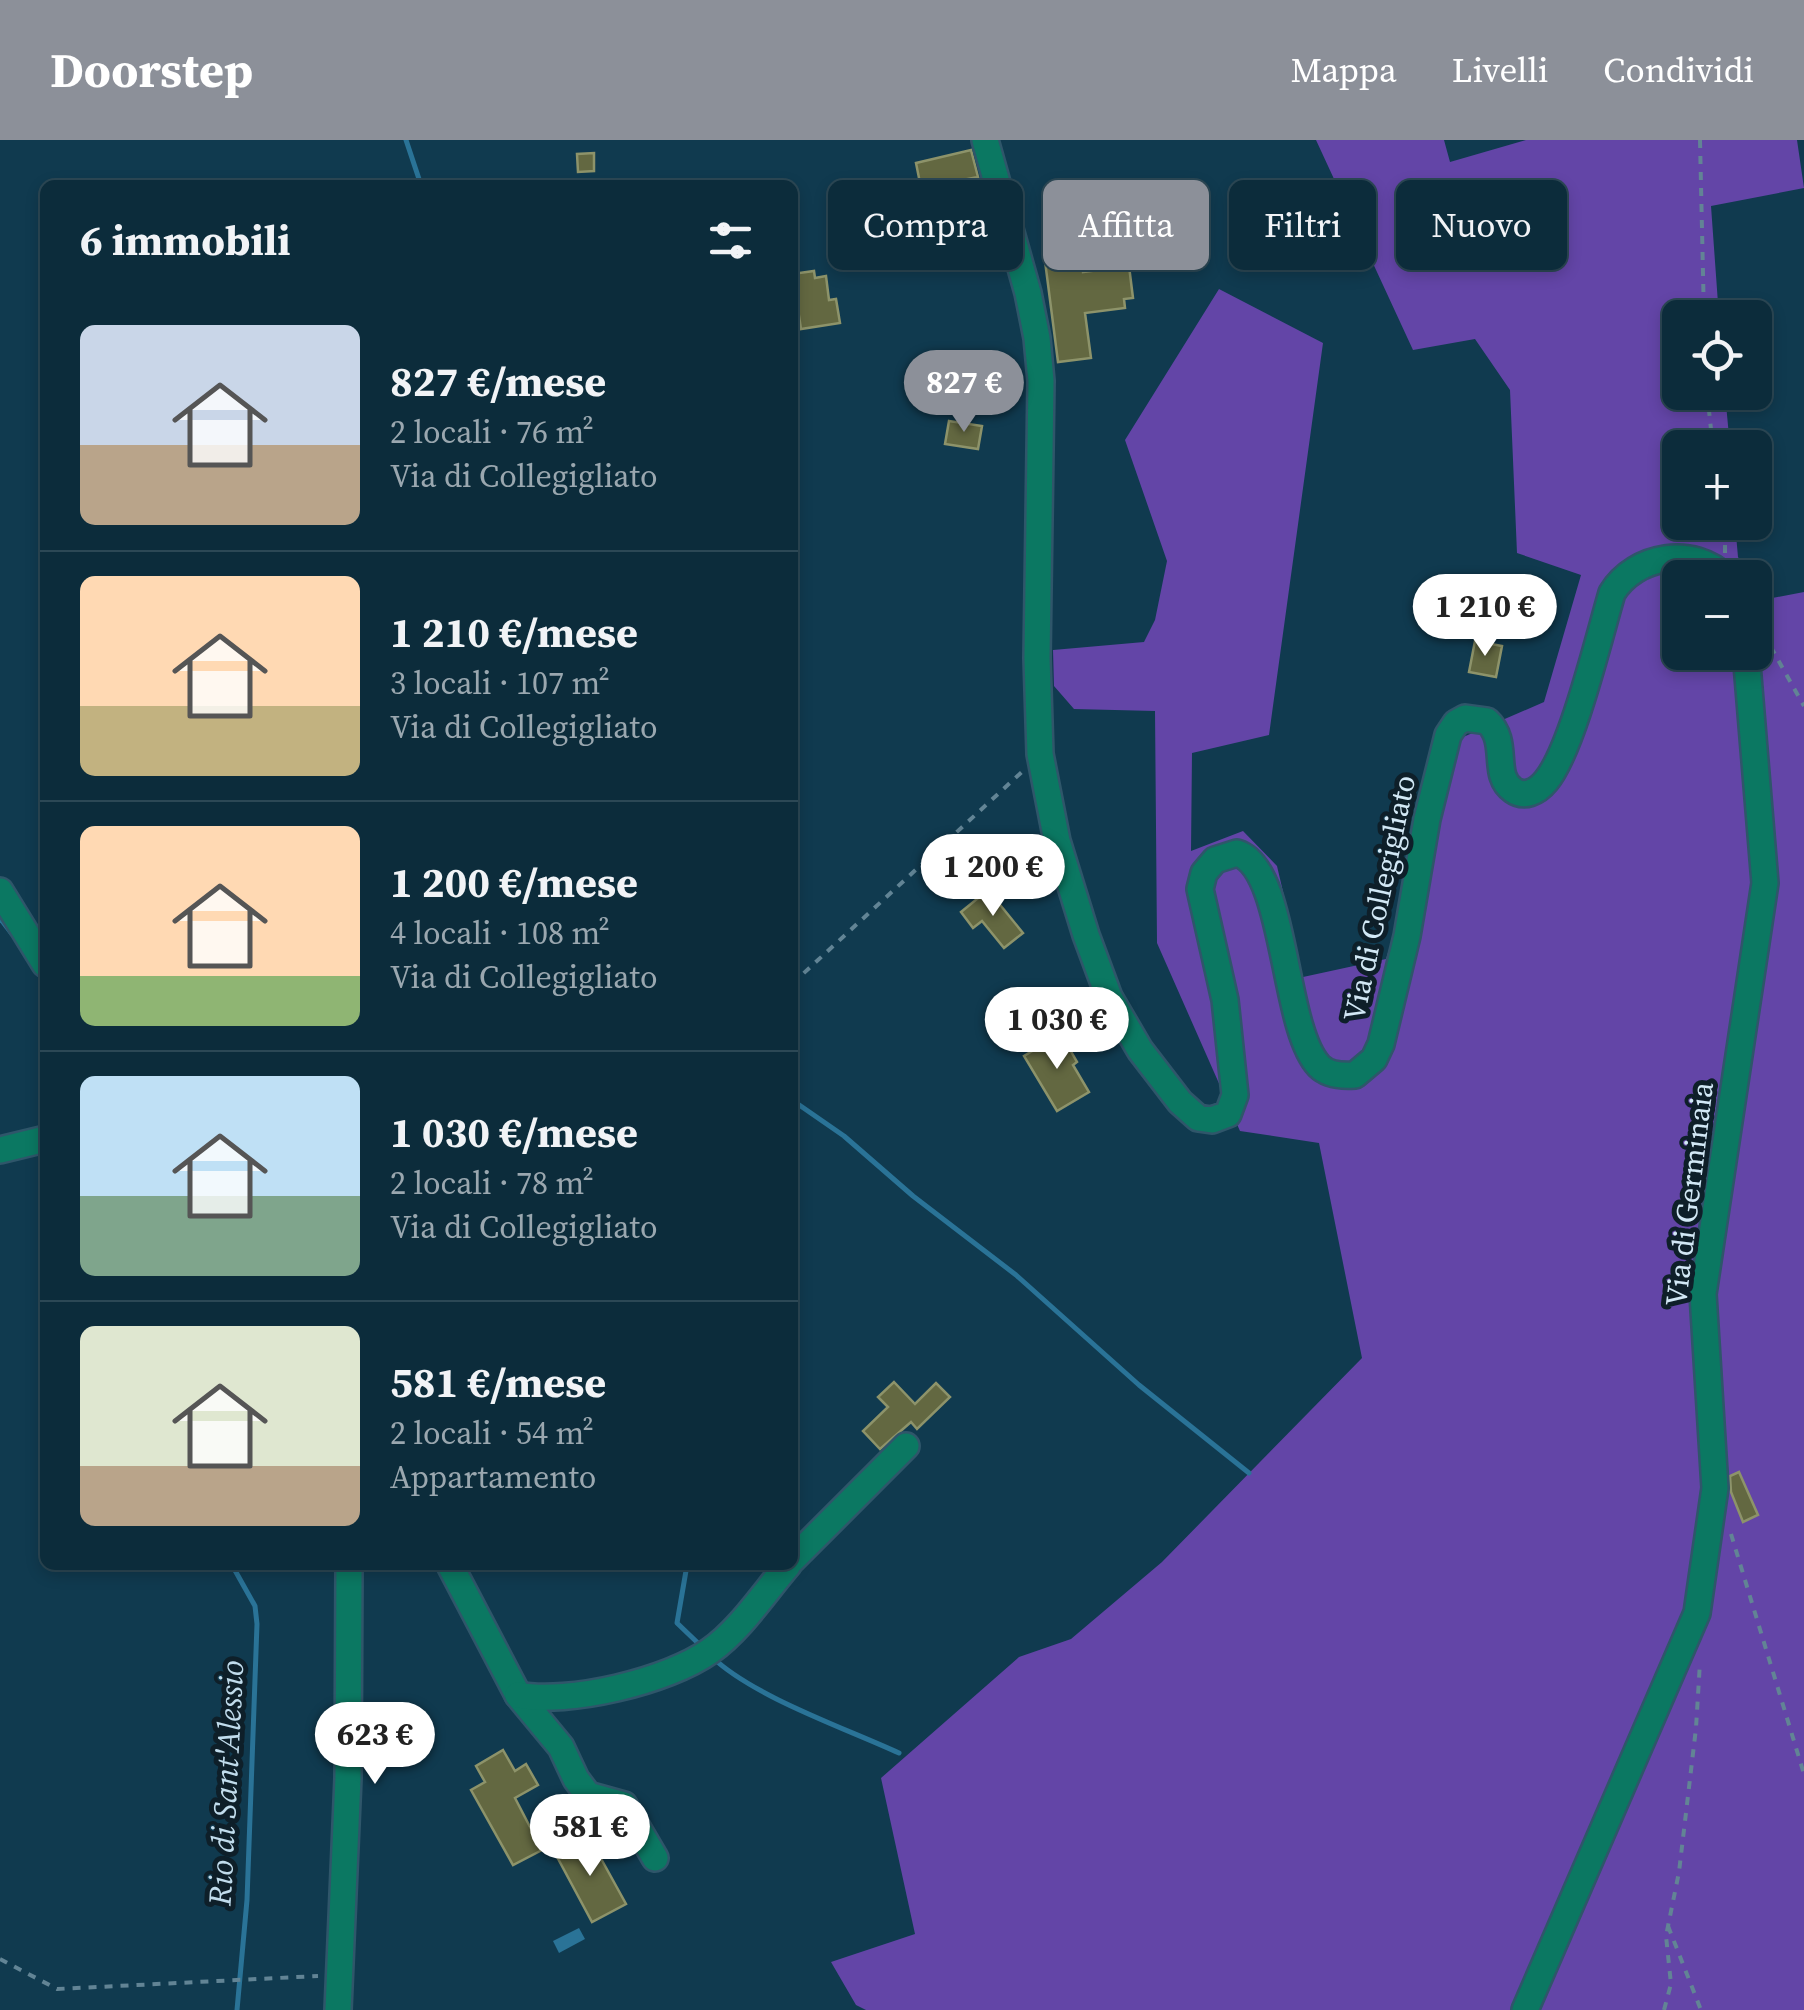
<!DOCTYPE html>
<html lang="it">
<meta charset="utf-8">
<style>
body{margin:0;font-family:"Source Serif 4",serif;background:#153442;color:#f1f3f6;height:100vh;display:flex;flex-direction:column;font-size:38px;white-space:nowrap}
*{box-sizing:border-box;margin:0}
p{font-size:32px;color:#9aa7af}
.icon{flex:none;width:55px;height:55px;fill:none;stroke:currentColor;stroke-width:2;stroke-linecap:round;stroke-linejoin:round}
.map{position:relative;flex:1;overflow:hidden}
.sheet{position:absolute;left:40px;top:40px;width:758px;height:1390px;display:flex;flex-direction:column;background:#0c2c3b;border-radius:15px;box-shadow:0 5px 15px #0003,0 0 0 2px #2c4855}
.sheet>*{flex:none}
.banner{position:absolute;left:828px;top:40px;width:825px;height:90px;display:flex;gap:20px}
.fabs{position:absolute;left:1662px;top:160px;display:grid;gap:20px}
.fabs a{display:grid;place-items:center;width:110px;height:110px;border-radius:15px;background:#0c2c3b;box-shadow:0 5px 15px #0003,0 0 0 2px #2c4855;font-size:50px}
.price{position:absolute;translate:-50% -85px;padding:0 22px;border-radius:35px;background:#fff;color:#222;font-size:32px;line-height:65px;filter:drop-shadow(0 2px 5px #0008)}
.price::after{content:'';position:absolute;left:50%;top:60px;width:30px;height:22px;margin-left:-15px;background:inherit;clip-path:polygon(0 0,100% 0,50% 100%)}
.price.on{background:#8c9099;color:#fff}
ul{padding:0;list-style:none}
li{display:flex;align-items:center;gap:30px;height:250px;padding:0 40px}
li+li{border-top:2px solid #2c4855}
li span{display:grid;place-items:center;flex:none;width:280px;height:200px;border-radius:15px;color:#555}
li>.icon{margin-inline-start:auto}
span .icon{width:120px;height:120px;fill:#fffc;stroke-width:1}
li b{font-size:42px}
h2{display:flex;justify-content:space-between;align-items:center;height:120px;padding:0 40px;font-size:42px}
.chip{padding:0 35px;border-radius:15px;background:#0c2c3b;box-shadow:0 5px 15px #0003,0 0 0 2px #2c4855;font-size:35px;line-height:90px}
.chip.on{background:#8c9099;color:#fff}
header{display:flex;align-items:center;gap:60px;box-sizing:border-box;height:140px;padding:0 50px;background:#8c9099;color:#fff}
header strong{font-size:48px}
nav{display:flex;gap:55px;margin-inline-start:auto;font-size:35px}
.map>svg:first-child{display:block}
.forest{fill:#6345a7}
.water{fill:#2a7397}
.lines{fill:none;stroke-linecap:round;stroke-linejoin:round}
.stream{stroke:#2a7397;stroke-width:5}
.building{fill:#636841;stroke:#8d936a;stroke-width:2.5}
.minor-casing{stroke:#2f566a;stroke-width:30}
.path{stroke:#628495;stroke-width:4;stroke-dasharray:8 8;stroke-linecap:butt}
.minor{stroke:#0b7862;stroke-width:25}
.labels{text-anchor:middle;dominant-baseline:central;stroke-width:10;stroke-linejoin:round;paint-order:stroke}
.street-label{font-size:30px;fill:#d2e8f5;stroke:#0e1f29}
.water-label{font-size:32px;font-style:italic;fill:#c1dcec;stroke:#0e1f29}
</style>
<header>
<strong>Doorstep</strong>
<nav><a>Mappa</a><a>Livelli</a><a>Condividi</a></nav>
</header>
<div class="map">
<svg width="1804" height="1870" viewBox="0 0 1804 1870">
<rect width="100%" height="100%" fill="#103a4f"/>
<path class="forest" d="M1316,0H1444L1450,22L1526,0H1797L1804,48L1711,66L1719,177L1680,178V252L1725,253L1730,307L1680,308V382L1735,383L1738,417L1749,437L1680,438V512H1755V448L1762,460L1804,452V1870H866L856,1865L831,1822L915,1794L881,1638L1019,1517L1071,1499L1162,1422L1362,1218L1319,1003L1240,991L1157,803L1155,571L1074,569L1054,546L1053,510L1144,502L1155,480L1167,421L1125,300L1219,149L1323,203L1269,595L1192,613L1191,711L1243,691L1277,726L1303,837L1386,819L1454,601L1544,562L1581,435L1517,413L1510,250L1475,199L1413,210Z"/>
<path class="water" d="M579,1788L585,1799L559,1813L553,1801Z"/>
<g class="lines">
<g class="stream">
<path d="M406,0L421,45"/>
<path d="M0,778L12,794"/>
<path d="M38,831L45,847"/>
<path d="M792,960L844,996L913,1056L1016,1135L1139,1245L1249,1333"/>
<path d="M232,1425L255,1466L257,1484L247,1760L237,1870"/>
<path d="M687,1425L677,1483L701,1506"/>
<path d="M712,1517C754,1557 845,1588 899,1613"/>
</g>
</g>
<g class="building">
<path d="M971,10L978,37L921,48L916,23Z"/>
<path d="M594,13V31L578,32L577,14Z"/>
<path d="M1081,116L1083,132L1129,126L1133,158L1124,159L1125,168L1085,173L1091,218L1058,222L1045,121Z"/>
<path d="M814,131L815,138L826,136L829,160L836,159L840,183L801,189L799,176L794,177L792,168V134Z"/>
<path d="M949,281L982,286L978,309L945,304Z"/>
<path d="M1475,501L1502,506L1496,537L1469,532Z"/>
<path d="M988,750L1023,793L1004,808L982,781L973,788L961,772Z"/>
<path d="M1061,894L1077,922L1073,925L1089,952L1057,971L1024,916Z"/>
<path d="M894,1242L915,1264L936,1243L950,1257L917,1289L911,1282L880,1309L863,1291L888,1267L878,1257Z"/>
<path d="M1739,1332L1758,1375L1743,1382L1731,1352L1730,1336Z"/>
<path d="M503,1610L515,1631L526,1624L538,1645L515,1658L542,1710L513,1725L471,1650L485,1642L476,1626Z"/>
<path d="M588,1695L626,1764L592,1782L555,1713Z"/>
</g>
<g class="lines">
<defs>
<g id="minor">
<path d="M985,0L1028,153L1037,198L1041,241L1037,518L1040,614L1057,701L1086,795L1109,857L1140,910L1180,962L1198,978L1212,980L1228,974L1235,955L1225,860L1200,749L1204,733L1215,720L1237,713C1287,728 1282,887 1319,926C1328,935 1342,936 1355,935L1374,919L1381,904L1407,796L1427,679L1448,595L1456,583L1465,578L1487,581C1510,602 1491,635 1513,650C1524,658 1537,652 1546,641C1572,610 1599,497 1612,453C1635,415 1694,405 1726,438"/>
<path d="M0,751L45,824"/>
<path d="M0,1010L45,999"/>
<path d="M792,1420L906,1306"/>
<path d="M450,1425L518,1555L561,1607L576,1639L588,1655L624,1665L655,1718"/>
<path d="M518,1555C568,1565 668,1541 710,1511C740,1490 764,1453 788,1425"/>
<path d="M338,1870L348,1638L349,1425"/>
<path d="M1525,1870L1697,1473L1715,1348L1703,1154L1765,743L1746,512"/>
</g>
</defs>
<use href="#minor" class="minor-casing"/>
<g class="path">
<path d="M1700,0L1704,178"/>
<path d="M1707,252L1713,308"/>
<path d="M1725,413V382"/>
<path d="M1755,479L1804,566"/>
<path d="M792,844L1024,630"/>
<path d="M1731,1394L1804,1634"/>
<path d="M1668,1786L1701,1870"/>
<path d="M0,1819L57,1849L318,1836"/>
<path d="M1664,1870L1671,1844L1666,1796L1679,1732L1696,1588L1700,1522"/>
</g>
<use href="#minor" class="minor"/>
</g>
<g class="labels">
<g class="street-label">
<text transform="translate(1379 758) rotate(-78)">Via di Collegigliato</text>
<text transform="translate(1689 1054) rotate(-83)">Via di Germinaia</text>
</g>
<g class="water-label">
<text transform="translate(226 1643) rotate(-87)">Rio di Sant'Alessio</text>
</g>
</g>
</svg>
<div class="fabs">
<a><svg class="icon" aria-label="locate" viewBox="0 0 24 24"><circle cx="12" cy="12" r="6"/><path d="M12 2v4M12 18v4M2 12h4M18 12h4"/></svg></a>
<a>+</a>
<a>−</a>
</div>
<b class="price on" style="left:964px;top:295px">827 €</b>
<b class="price" style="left:1485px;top:519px">1 210 €</b>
<b class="price" style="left:993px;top:779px">1 200 €</b>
<b class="price" style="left:1057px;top:932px">1 030 €</b>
<b class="price" style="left:375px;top:1647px">623 €</b>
<b class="price" style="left:590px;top:1739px">581 €</b>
<div class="banner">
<a class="chip">Compra</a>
<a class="chip on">Affitta</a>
<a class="chip">Filtri</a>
<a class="chip">Nuovo</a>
</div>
<section class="sheet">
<h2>6 immobili<svg class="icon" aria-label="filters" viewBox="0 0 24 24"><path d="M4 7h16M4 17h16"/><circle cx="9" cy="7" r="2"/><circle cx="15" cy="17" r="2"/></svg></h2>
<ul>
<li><span style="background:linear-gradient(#c9d6e8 60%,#b9a48a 0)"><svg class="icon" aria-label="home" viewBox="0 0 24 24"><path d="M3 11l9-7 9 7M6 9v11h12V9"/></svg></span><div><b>827 €/mese</b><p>2 locali · 76 m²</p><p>Via di Collegigliato</p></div></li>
<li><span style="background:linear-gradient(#ffd9b3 65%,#c2b280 0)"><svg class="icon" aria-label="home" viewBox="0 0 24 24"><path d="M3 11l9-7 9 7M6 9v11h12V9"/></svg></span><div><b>1 210 €/mese</b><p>3 locali · 107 m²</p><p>Via di Collegigliato</p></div></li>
<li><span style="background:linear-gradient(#ffd9b3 75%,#8fb573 0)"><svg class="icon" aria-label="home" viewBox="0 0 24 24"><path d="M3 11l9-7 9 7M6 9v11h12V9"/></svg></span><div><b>1 200 €/mese</b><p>4 locali · 108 m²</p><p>Via di Collegigliato</p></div></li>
<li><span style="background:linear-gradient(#bfe0f5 60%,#7fa58c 0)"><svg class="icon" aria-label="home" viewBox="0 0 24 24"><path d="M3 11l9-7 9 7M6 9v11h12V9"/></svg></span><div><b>1 030 €/mese</b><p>2 locali · 78 m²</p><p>Via di Collegigliato</p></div></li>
<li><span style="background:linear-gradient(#dfe7d0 70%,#b9a48a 0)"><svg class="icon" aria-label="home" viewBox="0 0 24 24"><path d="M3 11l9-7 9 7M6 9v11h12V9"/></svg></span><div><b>581 €/mese</b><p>2 locali · 54 m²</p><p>Appartamento</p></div></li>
</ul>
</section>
</div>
